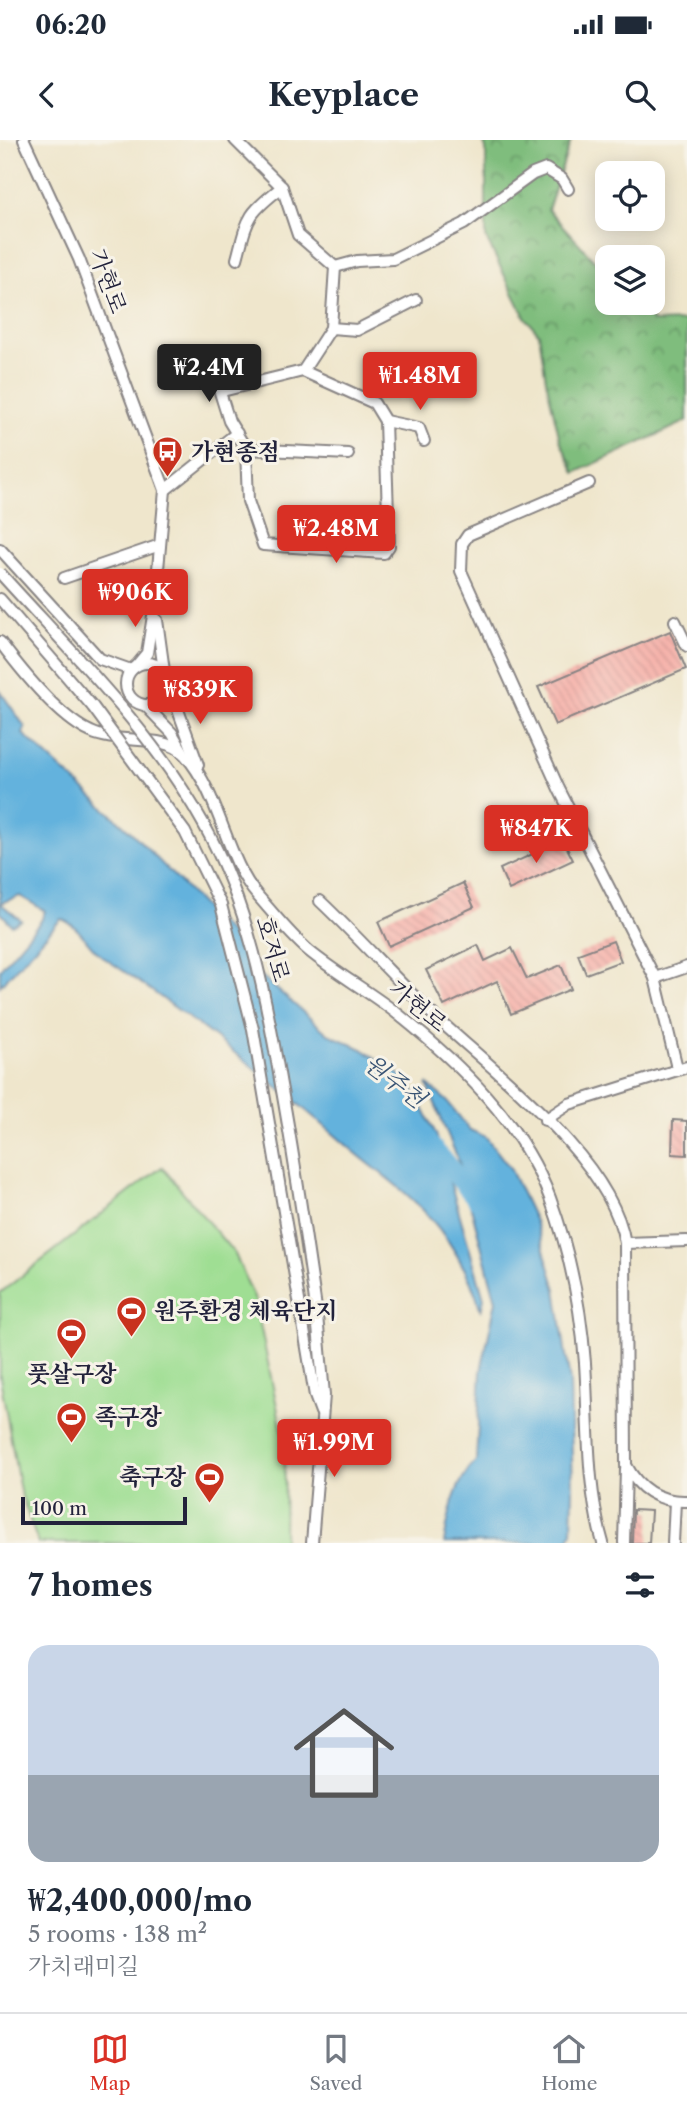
<!DOCTYPE html>
<meta charset="utf-8">
<style>
body{margin:0;font-family:"Libre Caslon Text","Noto Serif KR",serif;background:#f2f2f3;color:#1f2937;height:100vh;display:flex;flex-direction:column;font-size:26px;white-space:nowrap}
*{box-sizing:border-box;margin:0}
p{font-size:23px;color:#747a83}
.icon{flex:none;width:38px;height:38px;fill:none;stroke:currentColor;stroke-width:2;stroke-linecap:round;stroke-linejoin:round}
.map{position:relative;height:1403px;overflow:hidden}
.side{display:flex;flex-direction:column;background:#fff;flex:1}
.side>*{flex:none}
.fabs{position:absolute;left:595px;top:21px;display:grid;gap:14px}
.fabs a{display:grid;place-items:center;width:70px;height:70px;border-radius:14px;background:#fff;box-shadow:0 4px 18px #0003;font-size:35px}
.scale{position:absolute;left:21px;bottom:18px;width:166px;box-sizing:border-box;padding-left:7px;border:4px solid #22223b;border-top:0;font-size:19px;line-height:24px;white-space:nowrap;color:#22223b;-webkit-text-stroke:5px #f7f3e8;paint-order:stroke}
.price{position:absolute;translate:-50% -60px;padding:0 16px;border-radius:7px;background:#d93025;color:#fff;font-size:23px;line-height:46px;filter:drop-shadow(0 2px 4px #0008)}
.price::after{content:'';position:absolute;left:50%;top:42px;width:21px;height:16px;margin-left:-10px;background:inherit;clip-path:polygon(0 0,100% 0,50% 100%)}
.price.active{background:#222;color:#fff}
ul{padding:0;list-style:none}
li{display:grid;align-content:center;gap:14px;height:371px;padding:0 28px}
li span{display:grid;place-items:center;height:217px;border-radius:21px;color:#555}
li>.icon{margin-inline-start:auto}
span .icon{width:126px;height:126px;fill:#fffc;stroke-width:1}
li b{font-size:30px}
h2{display:flex;justify-content:space-between;align-items:center;height:84px;padding:0 28px;font-size:30px}
.status{display:flex;justify-content:space-between;align-items:center;height:49px;padding:0 35px;background:#fff;direction:ltr}
.status svg{height:19px;fill:currentColor}
header{display:flex;justify-content:space-between;align-items:center;height:91px;padding:0 28px;background:#fff;font-size:32px;font-weight:700}
.tabs{display:flex;justify-content:space-around;align-items:center;height:98px;border-top:2px solid #e0e1e3;background:#fff;font-size:19px;color:#747a83}
.tabs a{display:grid;justify-items:center;gap:4px}
.tabs .active{color:#d93025}
.map>svg:first-child{display:block}
.grass{fill:#9fde93;stroke:#608067;stroke-width:2}
.forest{fill:url(#forest-crowns);stroke:#50705c;stroke-width:2}
.water{fill:#63b2dd;stroke:#426a8c;stroke-width:2}
.lines{fill:none;stroke-linecap:round;stroke-linejoin:round}
.river{stroke:#63b2dd;stroke-width:19}
.building{fill:url(#building-back-hatch)}
.minor-casing{stroke:#888484;stroke-width:14}
.minor{stroke:#fff;stroke-width:10}
.minor-bridge-casing{stroke:#888484;stroke-width:14;stroke-linecap:butt}
.minor-bridge{stroke:#fff;stroke-width:10}
.labels{text-anchor:middle;dominant-baseline:central;stroke-width:6;stroke-linejoin:round;paint-order:stroke}
.street-label{font-size:23px;fill:#22223b;stroke:#f7f3e8}
.poi-label{font-size:23px;font-weight:bold;fill:#22223b;stroke:#f7f3e8;text-anchor:start}
.water-label{font-size:24px;font-style:italic;fill:#395474;stroke:#f7f3e8}
</style>
<div class="status"><b>06:20</b><svg viewBox="0 0 49 12"><path d="M0 12V9h3v3zM5 12V6h3v6zM10 12V3h3v9zM15 12V0h3v12zM26 1h20v11H26zM47 4h2v5h-2z"/></svg></div>
<header><svg class="icon" aria-label="back" viewBox="0 0 24 24"><path d="M15 5l-7 7 7 7"/></svg>Keyplace<svg class="icon" aria-label="search" viewBox="0 0 24 24"><circle cx="10" cy="10" r="6"/><path d="M15 15l6 6"/></svg></header>
<div class="map">
<svg width="687" height="1403" viewBox="0 0 687 1403">
<defs>
<pattern id="forest-crowns" width="20" height="18" patternUnits="userSpaceOnUse" patternTransform="scale(1.75)"><rect width="20" height="18" fill="#7fbd7d"/><path d="M2 6a3 3 0 1 1 6 0M12 15a3 3 0 1 1 6 0" fill="none" stroke="#689968"/></pattern>
<pattern id="building-back-hatch" width="6" height="6" patternUnits="userSpaceOnUse" patternTransform="scale(1.75)"><rect width="6" height="6" fill="#f6ada6"/><path d="M-1 5l2 2M0 0l6 6M5-1l2 2" fill="none" stroke="#d39590"/></pattern>
</defs>
<rect width="100%" height="100%" fill="#f7f3e8"/>
<filter id="ink" filterUnits="userSpaceOnUse"><feTurbulence type="fractalNoise" baseFrequency=".0143" numOctaves="2"/><feDisplacementMap in="SourceGraphic" scale="14" xChannelSelector="R" yChannelSelector="G"/><feConvolveMatrix kernelMatrix="1 2 1 2 8 2 1 2 1" color-interpolation-filters="sRGB"/></filter>
<filter id="wash" filterUnits="userSpaceOnUse"><feTurbulence type="fractalNoise" baseFrequency=".00686" numOctaves="4" result="noise"/><feDisplacementMap in="SourceGraphic" scale="28" xChannelSelector="R" yChannelSelector="G"/><feGaussianBlur stdDeviation="1.57" result="paint"/><feColorMatrix in="noise" values="0 0 0 0 0 0 0 0 0 0 0 0 0 0 0 0 0 1.4 0 .05"/><feComposite in="paint" operator="in"/></filter>
<g filter="url(#wash)">
<rect width="100%" height="100%" fill="#efe6cc"/>
<path class="grass" d="M162,1027L235,1114L255,1160L285,1305L284,1403H38L20,1351L0,1237V1153Z"/>
<path class="forest" d="M483,0H571L548,70L607,134V163H632L654,182L687,181V281L575,333L560,300L546,240L539,194L525,177L486,98V9Z"/>
<g class="water">
<path d="M0,551L25,587L23,594L133,694L250,814L249,825L328,894L362,909L409,941L436,994L484,1158L481,1171C471,1134 448,1095 420,1067C400,1046 373,1028 351,1009C272,940 189,875 103,817C86,805 81,786 61,779L0,846V829L41,781L45,771L20,756L0,763L21,780L12,785L0,772Z"/>
<path d="M427,944L447,961L470,990L486,997L510,1028L535,1081L556,1149L570,1242L573,1351L572,1392L567,1403H444C449,1373 454,1343 476,1321L481,1231L496,1161L459,1022Z"/>
</g>
<g class="lines">
<path class="river" d="M425,999L481,1064"/>
</g>
<g id="blocks">
<g class="building">
<path d="M670,491L686,529L555,585L538,547Z"/>
<path d="M563,700L573,720L509,750L500,729Z"/>
<path d="M463,743L474,767L389,806L378,782Z"/>
<path d="M613,801L621,821L586,834L578,814Z"/>
<path d="M478,805L485,821L512,808L527,839L561,825L571,849L511,874L497,841L444,866L426,830Z"/>
<path d="M673,980L687,981V1015L672,1014Z"/>
<path d="M633,1370L651,1371L649,1403H632Z"/>
</g>
</g>
</g>
<g filter="url(#ink)">
<use href="#blocks" fill-opacity="0" stroke="#888484" stroke-width="2"/>
<g class="lines">
<defs>
<g id="minor">
<path d="M24,0L79,119L165,350L155,463L147,513L137,525"/>
<path d="M235,0L282,47L298,95L335,127L331,188L303,231"/>
<path d="M237,119C248,77 247,74 282,47"/>
<path d="M335,127L357,121L393,119L464,84L533,34L546,29L562,39L568,49"/>
<path d="M331,188L357,190L416,160"/>
<path d="M203,217L213,230L229,281L246,309L248,361L263,405L384,413L389,406L385,281L374,263L303,231"/>
<path d="M222,251L303,231"/>
<path d="M385,281L419,288L424,301"/>
<path d="M246,309L348,314"/>
<path d="M589,343L468,395L462,404L461,431L559,649L655,838L677,928"/>
<path d="M165,350L237,293"/>
<path d="M0,409L100,519L131,530"/>
<path d="M64,438L160,405"/>
<path d="M0,459L93,567"/>
<path d="M157,480L164,531"/>
<path d="M675,481L687,506"/>
<path d="M0,502C21,530 59,578 91,592C117,605 167,593 185,615C220,654 226,719 257,755C273,773 290,795 309,811C337,834 370,852 399,875C460,924 522,983 550,1058C569,1110 581,1167 585,1223C589,1283 586,1345 603,1403"/>
<circle cx="147" cy="544" r="21"/>
<path d="M169,545L198,625"/>
<path d="M145,565L172,593L183,612"/>
<path d="M320,761C356,795 389,832 425,867C487,927 611,1016 625,1103L626,1325C639,1350 659,1362 687,1361"/>
<path d="M655,838L687,827"/>
<path d="M545,980L569,964L687,927"/>
<path d="M625,1103L687,1101"/>
<path d="M302,1178L315,1256L321,1272"/>
<path d="M312,1403L324,1255L317,1175"/>
<path d="M624,1403L626,1329"/>
<path d="M673,1403L675,1361"/>
</g>
</defs>
<use href="#minor" class="minor-casing"/>
<use href="#minor" class="minor"/>
<defs>
<g id="minor-bridge">
<path d="M0,433C71,512 151,589 203,683C248,763 266,856 281,945C295,1022 306,1098 317,1175"/>
<path d="M93,567L185,692L221,765L253,889L302,1178"/>
</g>
</defs>
<use href="#minor-bridge" class="minor-bridge-casing"/>
<use href="#minor-bridge" class="minor-bridge"/>
</g>
</g>
<defs>
<symbol id="bus-pin" viewBox="-11 -11 22 30"><path d="M0 17L-7.5 6A9.5 9.5 0 1 1 7.5 6Z" fill="#c8321e" stroke="#f7f3e8"/><path d="M-5-6H5V4H4V6H2V4H-2V6H-4V4H-5ZM-3.5-4V0h7V-4ZM-3.5 1.2v1.5H-2V1.2ZM2 1.2v1.5H3.5V1.2Z" fill="#fff"/></symbol>
<symbol id="stadium-pin" viewBox="-11 -11 22 30"><path d="M0 17L-7.5 6A9.5 9.5 0 1 1 7.5 6Z" fill="#c8321e" stroke="#f7f3e8"/><path d="M0-5a6.5 5 0 1 0 0 10a6.5 5 0 1 0 0-10ZM-3.5-1.8h7v3.6h-7Z" fill="#fff"/></symbol>
</defs>
<g fill-rule="evenodd">
<use href="#bus-pin" x="150" y="294" width="35" height="47"/>
<use href="#stadium-pin" x="114" y="1154" width="35" height="47"/>
<use href="#stadium-pin" x="54" y="1176" width="35" height="47"/>
<use href="#stadium-pin" x="54" y="1260" width="35" height="47"/>
<use href="#stadium-pin" x="192" y="1320" width="35" height="47"/>
</g>
<g class="labels">
<g class="street-label">
<text transform="translate(108 141) rotate(70)">가현로</text>
<text transform="translate(273 809) rotate(74)">호저로</text>
<text transform="translate(418 866) rotate(39)">가현로</text>
</g>
<g class="poi-label">
<text x="191" y="312">가현종점</text>
<text x="154" y="1171">원주환경 체육단지</text>
<text x="72" y="1234" text-anchor="middle">풋살구장</text>
<text x="95" y="1277">족구장</text>
<text x="186" y="1337" text-anchor="end">축구장</text>
</g>
<g class="water-label">
<text transform="translate(395 941) rotate(38)">원주천</text>
</g>
</g>
</svg>
<div class="fabs">
<a><svg class="icon" aria-label="locate" viewBox="0 0 24 24"><circle cx="12" cy="12" r="6"/><path d="M12 2v4M12 18v4M2 12h4M18 12h4"/></svg></a>
<a><svg class="icon" aria-label="layers" viewBox="0 0 24 24"><path d="M12 4l9 5-9 5-9-5zM3 14l9 5 9-5"/></svg></a>
</div>
<div class="scale">100 m</div>
<b class="price active" style="left:209px;top:264px">₩2.4M</b>
<b class="price" style="left:420px;top:272px">₩1.48M</b>
<b class="price" style="left:336px;top:425px">₩2.48M</b>
<b class="price" style="left:135px;top:489px">₩906K</b>
<b class="price" style="left:200px;top:586px">₩839K</b>
<b class="price" style="left:536px;top:725px">₩847K</b>
<b class="price" style="left:334px;top:1339px">₩1.99M</b>
</div>
<section class="side">
<h2>7 homes<svg class="icon" aria-label="filters" viewBox="0 0 24 24"><path d="M4 7h16M4 17h16"/><circle cx="9" cy="7" r="2"/><circle cx="15" cy="17" r="2"/></svg></h2>
<ul>
<li><span style="background:linear-gradient(#c9d6e8 60%,#9aa5b1 0)"><svg class="icon" aria-label="home" viewBox="0 0 24 24"><path d="M3 11l9-7 9 7M6 9v11h12V9"/></svg></span><div><b>₩2,400,000/mo</b><p>5 rooms · 138 m²</p><p>가치래미길</p></div></li>
</ul>
</section>
<nav class="tabs">
<a class="active"><svg class="icon" aria-label="map" viewBox="0 0 24 24"><path d="M3 6l6-2 6 2 6-2v14l-6 2-6-2-6 2zM9 4v14M15 6v14"/></svg>Map</a>
<a><svg class="icon" aria-label="saved" viewBox="0 0 24 24"><path d="M7 4h10v16l-5-4-5 4z"/></svg>Saved</a>
<a><svg class="icon" aria-label="home" viewBox="0 0 24 24"><path d="M3 11l9-7 9 7M6 9v11h12V9"/></svg>Home</a>
</nav>
